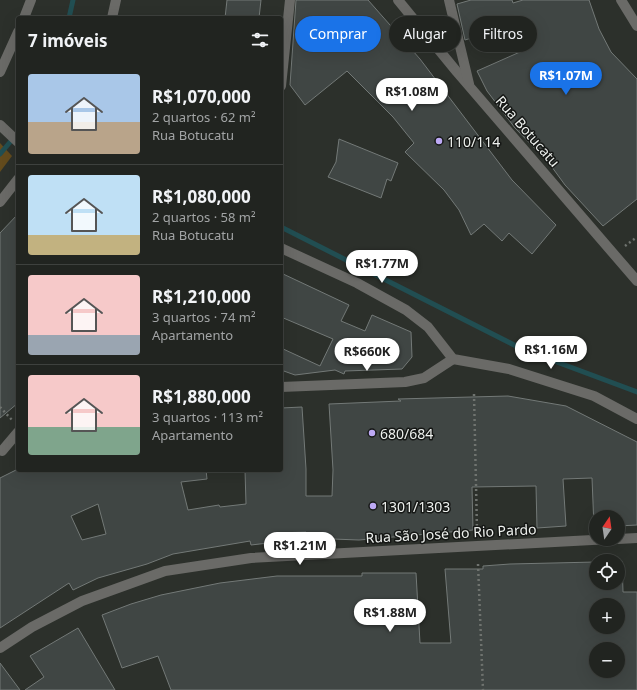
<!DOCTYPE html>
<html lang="pt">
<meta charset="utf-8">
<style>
body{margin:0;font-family:"Noto Sans",sans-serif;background:#2d302d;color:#f1f3f6;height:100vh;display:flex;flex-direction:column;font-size:15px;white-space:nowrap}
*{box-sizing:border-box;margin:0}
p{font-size:13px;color:#a2a4a5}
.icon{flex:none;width:22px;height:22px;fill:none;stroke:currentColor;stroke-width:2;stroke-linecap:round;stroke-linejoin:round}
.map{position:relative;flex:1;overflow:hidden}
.sheet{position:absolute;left:16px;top:16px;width:267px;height:456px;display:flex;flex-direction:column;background:#212420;border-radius:4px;box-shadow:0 4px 16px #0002,0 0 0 1px #3e413e}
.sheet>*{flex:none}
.banner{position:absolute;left:295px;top:16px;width:282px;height:36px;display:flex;gap:8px}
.needle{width:26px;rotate:13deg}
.fabs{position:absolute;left:589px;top:510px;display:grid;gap:8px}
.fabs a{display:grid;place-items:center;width:36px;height:36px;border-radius:50%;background:#212420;box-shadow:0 4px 16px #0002,0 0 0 1px #3e413e;font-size:20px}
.price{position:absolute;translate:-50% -34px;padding:0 9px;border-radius:14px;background:#fff;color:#222;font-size:13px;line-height:26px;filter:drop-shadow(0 1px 2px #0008)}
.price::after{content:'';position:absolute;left:50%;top:24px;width:12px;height:9px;margin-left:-6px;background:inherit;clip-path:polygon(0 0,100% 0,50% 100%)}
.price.current{background:#1a73e8;color:#fff}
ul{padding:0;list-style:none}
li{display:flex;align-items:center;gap:12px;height:100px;padding:0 12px}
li+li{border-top:1px solid #3e413e}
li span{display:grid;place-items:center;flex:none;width:112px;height:80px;border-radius:4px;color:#555}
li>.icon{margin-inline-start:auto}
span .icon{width:48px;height:48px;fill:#fffc;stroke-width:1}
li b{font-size:17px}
h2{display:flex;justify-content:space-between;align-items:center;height:48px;padding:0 12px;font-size:17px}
.pill{padding:0 14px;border-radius:18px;background:#212420;box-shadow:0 4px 16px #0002,0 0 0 1px #3e413e;font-size:14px;line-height:36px}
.pill.current{background:#1a73e8;color:#fff}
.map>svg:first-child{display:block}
.green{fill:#634b1d}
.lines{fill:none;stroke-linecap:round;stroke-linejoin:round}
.stream{stroke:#214e52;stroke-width:5}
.building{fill:#404644;stroke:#737977;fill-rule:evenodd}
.path{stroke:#6f736f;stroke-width:2.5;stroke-dasharray:2 3;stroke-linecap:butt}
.minor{stroke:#6a6a67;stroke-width:10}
.tertiary{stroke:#6a6a67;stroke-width:10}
.poi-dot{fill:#bda9f5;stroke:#151715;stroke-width:1.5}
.labels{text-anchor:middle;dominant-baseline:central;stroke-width:3;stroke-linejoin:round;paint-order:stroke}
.street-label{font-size:14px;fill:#eef1ee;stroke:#151715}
.poi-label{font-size:14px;fill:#eef1ee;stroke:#151715;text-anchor:start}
</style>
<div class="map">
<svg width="637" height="690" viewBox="0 0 637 690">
<rect width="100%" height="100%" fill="#2c302b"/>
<path class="green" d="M0,143L12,156L0,172Z"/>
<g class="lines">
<g class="stream">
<path d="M69,18L73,0"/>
<path d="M0,154L11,141"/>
<path d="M281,227L522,349L637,392"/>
</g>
</g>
<g class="building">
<path d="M227,0H261L259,18H225Z"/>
<path d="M296,0H368L420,59L512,180L556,225L532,254L509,233L502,241L484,224L471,235L459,210L444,190L405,152L414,143L393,117L347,71L305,105L290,85Z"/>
<path d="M471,0H512L513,3L523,0H589L599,29L611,52L637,79V199L603,226L565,185L549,163L515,128L487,91L477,71L529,48L524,33L517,24L465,40L457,4Z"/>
<path d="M339,139L398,163L391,181L387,179L381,198L328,177L336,162Z"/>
<path d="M18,214V403L0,418V233Z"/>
<path d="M281,273L349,305L341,321L365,331L372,315L411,332L412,357L402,369L345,371L344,374L335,370L295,375L281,370V348L320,366L333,339L281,317Z"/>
<path d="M508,396L566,406L637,442V525L618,526V517H596V527H594L592,478L563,479L566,526L537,528L536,486L472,487L473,530L359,540L306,538V532L277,533V542L251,545L250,541L173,554L147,564L98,578L73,590L69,583L0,628V478L16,470H206L207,479L181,482L188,510L219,505L220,507L246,504L245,470H281V408L302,407L306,469V496H332L333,470L329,404L401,401L398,399ZM98,504L106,534L82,540L71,516Z"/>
<path d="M618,561H622L623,592H637V690H171L158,656L122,668L102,615L131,604L161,595L220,583L277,576H362V573H416L420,643H451L445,569H483V566L510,564L596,562V583H618ZM596,605H618V627H596ZM596,649H618V671H596Z"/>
<path d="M78,628L115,690H25L44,677L30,656Z"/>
<path d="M0,663L20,690H0Z"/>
</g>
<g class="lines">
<g class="path">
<path d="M625,246L637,237"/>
<path d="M474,394L477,530"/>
<path d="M0,407L12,420"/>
<path d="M478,564L483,690"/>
</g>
<g class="minor">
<path d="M398,0L457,72L637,281"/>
<path d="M449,0L469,84"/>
<path d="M621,0L637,26"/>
<path d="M24,18L31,0"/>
<path d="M0,72L18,32"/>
<path d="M281,86L290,0"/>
<path d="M0,125L18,142"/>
<path d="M281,248L357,283L406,310L428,327L453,359L509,369L594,396L637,419"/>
<path d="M281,387L405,382L424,378L453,359"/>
<path d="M2,451L18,432"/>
<path d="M618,539L637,538"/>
<path d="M0,648L32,627L82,601L165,571L251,558L611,539"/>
</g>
<g class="tertiary">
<path d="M112,18L116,0"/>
<path d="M0,202L18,179"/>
</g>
</g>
<g class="poi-dot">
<circle cx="439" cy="141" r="4"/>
<circle cx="372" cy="433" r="4"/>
<circle cx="373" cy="506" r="4"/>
</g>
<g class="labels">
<g class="street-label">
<text transform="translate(528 131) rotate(49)">Rua Botucatu</text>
<text transform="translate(451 533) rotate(-3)">Rua São José do Rio Pardo</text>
</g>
<g class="poi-label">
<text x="447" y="141">110/114</text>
<text x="380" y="433">680/684</text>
<text x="381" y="506">1301/1303</text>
</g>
</g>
</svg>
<div class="fabs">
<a><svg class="needle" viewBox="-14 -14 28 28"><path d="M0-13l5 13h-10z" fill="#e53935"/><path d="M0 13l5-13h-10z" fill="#a2a4a5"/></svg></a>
<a><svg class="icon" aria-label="locate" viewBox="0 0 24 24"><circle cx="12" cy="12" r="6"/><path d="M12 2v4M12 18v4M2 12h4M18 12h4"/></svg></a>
<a>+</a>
<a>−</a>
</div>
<b class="price current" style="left:566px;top:96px">R$1.07M</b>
<b class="price" style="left:412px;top:112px">R$1.08M</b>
<b class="price" style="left:382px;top:284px">R$1.77M</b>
<b class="price" style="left:551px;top:370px">R$1.16M</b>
<b class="price" style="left:367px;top:372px">R$660K</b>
<b class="price" style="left:300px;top:566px">R$1.21M</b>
<b class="price" style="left:390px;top:633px">R$1.88M</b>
<div class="banner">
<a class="pill current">Comprar</a>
<a class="pill">Alugar</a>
<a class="pill">Filtros</a>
</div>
<section class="sheet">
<h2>7 imóveis<svg class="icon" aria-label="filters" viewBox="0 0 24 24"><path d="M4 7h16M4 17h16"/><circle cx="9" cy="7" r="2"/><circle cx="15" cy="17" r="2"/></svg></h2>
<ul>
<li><span style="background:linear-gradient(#a9c7e8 60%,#b9a48a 0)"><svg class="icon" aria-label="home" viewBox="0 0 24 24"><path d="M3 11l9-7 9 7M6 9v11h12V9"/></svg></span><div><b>R$1,070,000</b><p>2 quartos · 62 m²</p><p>Rua Botucatu</p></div></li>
<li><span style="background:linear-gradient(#bfe0f5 75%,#c2b280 0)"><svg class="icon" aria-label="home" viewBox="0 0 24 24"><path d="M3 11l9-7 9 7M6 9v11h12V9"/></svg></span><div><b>R$1,080,000</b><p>2 quartos · 58 m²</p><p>Rua Botucatu</p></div></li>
<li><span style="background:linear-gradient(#f6c9c9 75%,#9aa5b1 0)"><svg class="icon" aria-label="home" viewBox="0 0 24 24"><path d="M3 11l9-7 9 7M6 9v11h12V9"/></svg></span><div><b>R$1,210,000</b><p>3 quartos · 74 m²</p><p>Apartamento</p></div></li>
<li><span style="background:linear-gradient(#f6c9c9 65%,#7fa58c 0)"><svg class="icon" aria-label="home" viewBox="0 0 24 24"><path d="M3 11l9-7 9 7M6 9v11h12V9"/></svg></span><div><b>R$1,880,000</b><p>3 quartos · 113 m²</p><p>Apartamento</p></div></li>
</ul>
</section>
</div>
